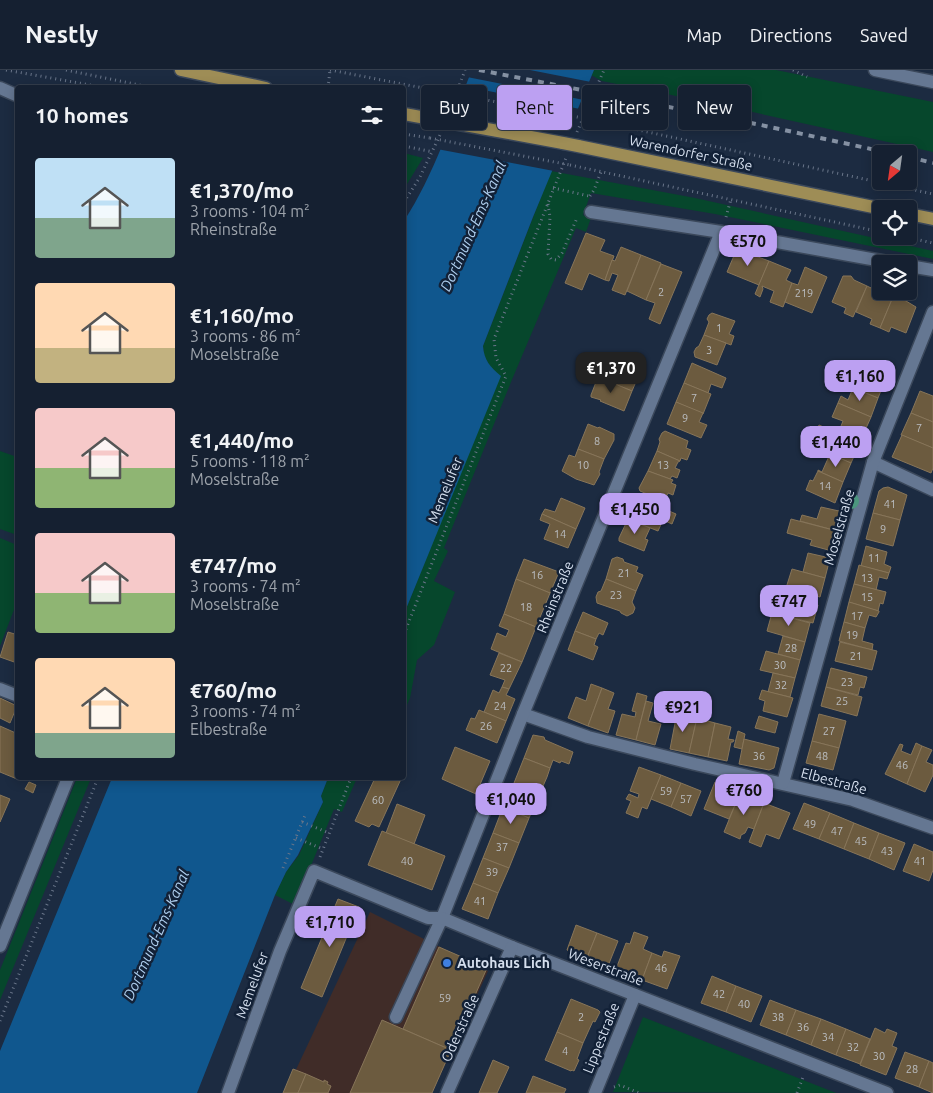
<!DOCTYPE html>
<meta charset="utf-8">
<style>
body{margin:0;font-family:Ubuntu,sans-serif;background:#1e2839;color:#f1f3f6;height:100vh;display:flex;flex-direction:column;font-size:19px;white-space:nowrap}
*{box-sizing:border-box;margin:0}
p{font-size:16px;color:#9da3ab}
.icon{flex:none;width:28px;height:28px;fill:none;stroke:currentColor;stroke-width:2;stroke-linecap:round;stroke-linejoin:round}
.map{position:relative;flex:1;overflow:hidden}
.side{position:absolute;left:15px;top:15px;width:391px;height:695px;display:flex;flex-direction:column;background:#152031;border-radius:5px;box-shadow:0 2px 12px #0003,0 0 0 1px #343e4d}
.side>*{flex:none}
.guide{position:absolute;left:421px;top:15px;width:436px;height:45px;display:flex;gap:10px}
.needle{width:32px;rotate:209deg}
.controls{position:absolute;left:872px;top:75px;display:grid;gap:10px}
.controls a{display:grid;place-items:center;width:45px;height:45px;border-radius:5px;background:#152031;box-shadow:0 2px 12px #0003,0 0 0 1px #343e4d;font-size:25px}
.price{position:absolute;translate:-50% -42px;padding:0 11px;border-radius:10px;background:#bca0f2;color:#111;font-size:16px;line-height:32px;filter:drop-shadow(0 1px 2px #0008)}
.price::after{content:'';position:absolute;left:50%;top:30px;width:15px;height:11px;margin-left:-8px;background:inherit;clip-path:polygon(0 0,100% 0,50% 100%)}
.price.current{background:#222;color:#fff}
ul{padding:0;list-style:none}
li{display:flex;align-items:center;gap:15px;height:125px;padding:0 20px}
li span{display:grid;place-items:center;flex:none;width:140px;height:100px;border-radius:5px;color:#555}
li>.icon{margin-inline-start:auto}
span .icon{width:60px;height:60px;fill:#fffc;stroke-width:1}
li b{font-size:21px}
h2{display:flex;justify-content:space-between;align-items:center;height:60px;padding:0 20px;font-size:21px}
.pill{padding:0 18px;border-radius:5px;background:#152031;box-shadow:0 2px 12px #0003,0 0 0 1px #343e4d;font-size:18px;line-height:45px}
.pill.current{background:#bca0f2;color:#111}
header{display:flex;align-items:center;gap:30px;box-sizing:border-box;height:70px;padding:0 25px;background:#152031;border-bottom:1px solid #343e4d}
header strong{font-size:24px}
nav{display:flex;gap:28px;margin-inline-start:auto;font-size:18px}
.map>svg:first-child{display:block}
.industrial{fill:#402c28}
.green{fill:#06472c}
.water{fill:#10578e}
.pier{fill:#1c2b41}
.building{fill:#6c5b3f;stroke:#877559}
.lines{fill:none;stroke-linecap:round;stroke-linejoin:round}
.minor-casing{stroke:#3b485b;stroke-width:15}
.major-casing{stroke:#3b485b;stroke-width:15}
.path{stroke:#6a768a;stroke-width:3;stroke-dasharray:1 4;stroke-linecap:butt}
.minor{stroke:#657792;stroke-width:12}
.major{stroke:#9e8d56;stroke-width:12}
.rail{stroke:#8591a3;stroke-width:4;stroke-dasharray:6 6;stroke-linecap:butt}
.major-bridge-casing{stroke:#3b485b;stroke-width:15;stroke-linecap:butt}
.path-bridge{stroke:#6a768a;stroke-width:3;stroke-dasharray:1 4;stroke-linecap:butt}
.major-bridge{stroke:#9e8d56;stroke-width:12}
.tree{fill:#4c967e}
.shop-dot{fill:#3f7fe0;stroke:#122137;stroke-width:2}
.labels{text-anchor:middle;dominant-baseline:central;stroke-width:5;stroke-linejoin:round;paint-order:stroke}
.number-label{font-size:11px;fill:#bbbec2}
.street-label{font-size:14px;fill:#d5dfee;stroke:#122137}
.poi-label{font-size:14px;font-weight:bold;fill:#d5dfee;stroke:#122137;text-anchor:start}
.water-label{font-size:15px;font-style:italic;fill:#afcfef;stroke:#122137}
</style>
<header>
<strong>Nestly</strong>
<nav><a>Map</a><a>Directions</a><a>Saved</a></nav>
</header>
<div class="map">
<svg width="933" height="1023" viewBox="0 0 933 1023">
<rect width="100%" height="100%" fill="#1c2b41"/>
<path class="industrial" d="M370,842L488,901L432,1023H285Z"/>
<g class="green">
<path d="M594,0H776L933,32V82L716,34L602,11L591,5Z"/>
<path d="M404,83L423,88L404,119Z"/>
<path d="M551,101L695,128L933,181V189L715,144L591,123L583,145L591,148L586,162L576,158L511,312L444,478L448,481L434,511L455,522L434,575L417,590L410,628L404,642V544L424,494L489,295L484,285L483,276Z"/>
<path d="M0,381L17,387V465L0,459Z"/>
<path d="M0,468L17,475V532L0,576Z"/>
<path d="M77,708H91L0,930V900Z"/>
<path d="M328,708H357L342,742L334,739L295,835L275,825L286,802L299,785L323,732L321,726Z"/>
<path d="M643,947L836,1023L613,1022Z"/>
</g>
<g class="water">
<path d="M472,0H594L533,147L483,276C484,290 490,297 501,306L404,544V151C434,105 451,51 472,0Z"/>
<path d="M112,708H328L321,726L323,732L298,785L286,802L275,825L197,1023H0V981Z"/>
</g>
<g class="pier">
<path d="M469,0H530L591,12L584,30L467,7Z"/>
<path d="M463,16L580,39L554,101L437,79Z"/>
</g>
<g class="building">
<path d="M586,163L605,170L600,181L614,186L605,210L589,203L582,220L565,213Z"/>
<path d="M621,177L641,185L625,225L612,220L618,205L612,203L609,211L605,210L612,190L615,191Z"/>
<path d="M736,181L746,185L747,184H750L769,191L759,215L727,202Z"/>
<path d="M641,185L661,193L646,230L627,221Z"/>
<path d="M769,191L791,200L786,210L792,213L783,237L770,232L774,221L762,216L763,219L760,227L755,224Z"/>
<path d="M661,194L682,202L660,254L649,249L655,233L646,230Z"/>
<path d="M805,197L827,207L812,243L785,232L792,213L798,215Z"/>
<path d="M843,206H851L854,210L867,216L853,247L844,243L846,238L832,232Z"/>
<path d="M867,216L871,218L872,216L881,219L880,221L893,227L880,258L870,254L872,249L856,242Z"/>
<path d="M896,225L916,237L906,263L891,257L889,262L880,258L893,227L895,228Z"/>
<path d="M712,243L735,251L729,264L734,266L731,275L704,265L709,252L707,249L709,245Z"/>
<path d="M704,265L726,273L717,295L695,287L694,282L696,278L699,276Z"/>
<path d="M617,291L641,300L632,321L598,307L600,301L611,306Z"/>
<path d="M849,291L885,305L886,308L878,328L851,317L855,309L843,304Z"/>
<path d="M692,293L726,308L722,318L711,314L708,323L684,313Z"/>
<path d="M598,307L632,321L624,341L600,331L601,330L591,327V325Z"/>
<path d="M684,313L711,324L703,344L676,332Z"/>
<path d="M853,318L878,328L871,347L838,333L841,326L848,330Z"/>
<path d="M920,321L933,326V352L911,343Z"/>
<path d="M676,332L703,343L699,352L707,355L701,368L667,354Z"/>
<path d="M838,333L871,347L863,365L841,356L843,351L832,347Z"/>
<path d="M911,343L933,352V378L901,365Z"/>
<path d="M588,354L598,358L599,357L614,364V370L604,389L578,379Z"/>
<path d="M819,355L860,373L851,393L830,384L831,381L823,377L825,374L813,369Z"/>
<path d="M665,361L688,371L686,378L691,380L687,390L681,388L680,391L657,381L660,372L659,369L662,363Z"/>
<path d="M902,365L933,378V398L931,403L892,387Z"/>
<path d="M578,379L604,389L599,402L600,404L594,415L576,409L562,401L569,385L575,387Z"/>
<path d="M657,381L680,391L678,392L675,398L680,400L677,408L672,406L670,409L648,401Z"/>
<path d="M830,384L851,393L843,412L818,401V400L822,402Z"/>
<path d="M648,401L673,410L671,413L676,415L673,425L668,423L664,431L640,421L639,418Z"/>
<path d="M818,401L843,412L835,433L806,420L810,410L813,411Z"/>
<path d="M888,417L907,425L900,450L873,443L879,421L883,418Z"/>
<path d="M637,427L676,444L672,454L663,450L658,461L628,449L633,437L631,434L633,429Z"/>
<path d="M561,428L585,438L576,459L542,444L545,439L555,442Z"/>
<path d="M821,437L839,441L842,445L837,461L800,451L802,445L817,449Z"/>
<path d="M873,443L900,450L893,476L866,469Z"/>
<path d="M542,444L576,459L568,478L544,469L550,454L540,450Z"/>
<path d="M628,449L650,458L645,469L648,470L644,481L619,471V468Z"/>
<path d="M791,449L837,461L832,481L810,475L812,470L787,463Z"/>
<path d="M866,476L887,482L884,494L891,497L889,503L861,496Z"/>
<path d="M808,483L830,488L825,508L803,502Z"/>
<path d="M617,487L623,489L624,492L638,497L636,502L643,505L636,521L606,509L612,489Z"/>
<path d="M524,489L559,502L550,523L516,509Z"/>
<path d="M859,495L889,503L887,509L879,507L876,520L854,514Z"/>
<path d="M792,499L825,508L820,527L786,518Z"/>
<path d="M516,509L550,523L536,557L504,544Z"/>
<path d="M606,509L636,521L632,532L635,538L633,543L627,546L621,543L620,541L597,533L596,527L598,522L601,521Z"/>
<path d="M854,514L886,522L883,534L880,533L878,541L849,532Z"/>
<path d="M796,529L818,535L813,553L772,543L774,534L793,538Z"/>
<path d="M849,532L879,541V542L876,547L869,545L865,558L844,552Z"/>
<path d="M583,542L608,553L603,565L599,563L596,569L575,561Z"/>
<path d="M772,543L810,553L805,572L767,561Z"/>
<path d="M504,544L536,557L522,592L491,579L497,563L506,567L509,560L499,556Z"/>
<path d="M844,552L865,558L862,571L873,574L872,580L839,571Z"/>
<path d="M575,561L596,569L594,575L598,577L593,590L568,580Z"/>
<path d="M8,562L18,565L17,593L0,587Z"/>
<path d="M783,566L805,572L800,590L778,584Z"/>
<path d="M840,572L877,581L872,600L835,591Z"/>
<path d="M766,581L800,590L795,608L760,600Z"/>
<path d="M499,583L522,592L509,619L502,617L505,610L490,605Z"/>
<path d="M831,598L867,607L864,618L860,617L858,625L826,617Z"/>
<path d="M773,603L795,608L790,627L768,622Z"/>
<path d="M591,614L602,618L588,656L568,648L576,627L586,631Z"/>
<path d="M502,617L509,619L506,625L515,629L506,651L484,642L493,620L499,623Z"/>
<path d="M826,617L862,627L857,646L821,636Z"/>
<path d="M602,618L614,623L608,639L615,641L608,663L588,656Z"/>
<path d="M762,620L793,628L787,647L763,641L765,631L759,629Z"/>
<path d="M637,623L647,626L636,670L616,665L622,644L635,647L636,642L632,641Z"/>
<path d="M0,628L17,636L10,653L0,648Z"/>
<path d="M646,631L653,633L648,651L661,654L655,675L636,670Z"/>
<path d="M479,640L506,651L497,673L466,660L471,648L475,649Z"/>
<path d="M677,643L697,648L689,683L670,679Z"/>
<path d="M819,644L846,651L839,678L812,671Z"/>
<path d="M759,646L778,652L775,663L755,658Z"/>
<path d="M697,648L715,653L708,687L689,683Z"/>
<path d="M715,653L731,657L728,669L734,670L733,672H731L727,691L708,687Z"/>
<path d="M0,656L18,664L17,709L0,702Z"/>
<path d="M738,661L745,664L742,679L734,677Z"/>
<path d="M533,665L544,667L545,670L573,682L569,694L561,691L560,693L553,690L550,698L524,688Z"/>
<path d="M744,669L779,678L774,698L769,700L739,694Z"/>
<path d="M812,671L839,678L833,700L806,693Z"/>
<path d="M916,673L922,676L907,714L885,704L900,674L903,675L901,681L911,685Z"/>
<path d="M922,676L932,680L926,692L933,695V705L925,722L907,714Z"/>
<path d="M455,677L490,691L476,724L442,709Z"/>
<path d="M524,688L550,698L547,707L540,723L514,713Z"/>
<path d="M639,697L661,705L647,739L642,737L638,748L626,743L631,731L626,729L629,724L638,728L639,724L630,721Z"/>
<path d="M661,705L681,713L671,737L651,729Z"/>
<path d="M375,708H397L401,709L379,757L372,754L369,757L355,751Z"/>
<path d="M29,712L36,715L33,723L25,719Z"/>
<path d="M715,712L740,723L729,749L704,739Z"/>
<path d="M514,713L540,723L529,748L503,737Z"/>
<path d="M681,713L701,721L691,746L671,737Z"/>
<path d="M740,723L764,733L754,759L748,757L745,763L741,765L740,769L724,762Z"/>
<path d="M0,725L10,729L0,752Z"/>
<path d="M764,733L790,743L779,769L766,764L761,777L749,772Z"/>
<path d="M804,733L830,743L819,769L793,759Z"/>
<path d="M397,734L425,745L414,774L386,763Z"/>
<path d="M503,737L529,748L519,773L493,763Z"/>
<path d="M830,743L854,753L844,779L819,769Z"/>
<path d="M854,753L879,763L869,789L844,779Z"/>
<path d="M382,761L445,786L432,820L368,795Z"/>
<path d="M493,763L519,773L509,798L483,788Z"/>
<path d="M879,763L905,773L894,800L869,789Z"/>
<path d="M914,774L933,782V800L929,811L903,801Z"/>
<path d="M483,788L509,798L498,823L473,813Z"/>
<path d="M473,813L498,823L488,849L462,839Z"/>
<path d="M338,829L359,837L322,927L301,918Z"/>
<path d="M576,855L597,863L587,888L567,880Z"/>
<path d="M634,862L648,867L643,879L652,883L642,910L616,899L626,873L630,874Z"/>
<path d="M597,863L618,871L608,896L587,888Z"/>
<path d="M439,877L487,898L451,980L403,959Z"/>
<path d="M664,881L680,886L667,919L642,910L652,883L662,887Z"/>
<path d="M712,906L736,916L726,942L701,933Z"/>
<path d="M736,916L762,926L751,952L726,942Z"/>
<path d="M571,929L598,940L600,942L595,952L593,951L583,973L557,962Z"/>
<path d="M770,930L796,940L786,965L760,955Z"/>
<path d="M796,940L821,949L811,975L786,965Z"/>
<path d="M821,949L846,959L836,985L811,975Z"/>
<path d="M382,950L451,980L432,1023H350Z"/>
<path d="M875,958L885,963L887,959L897,963L892,976L897,978L886,1005L860,995Z"/>
<path d="M846,959L870,969L860,994L836,985Z"/>
<path d="M557,962L583,973L577,989L579,990L574,1001L572,1000L571,1001L545,990Z"/>
<path d="M905,982L929,991L919,1017L895,1008Z"/>
<path d="M493,990L509,997L497,1023H479Z"/>
<path d="M929,991L933,993V1023L919,1017Z"/>
<path d="M293,999L306,1004L298,1023H283Z"/>
<path d="M306,1004L324,1012V1010L328,1012L327,1014L331,1016L328,1023H298Z"/>
<path d="M533,1006L566,1019L564,1023H526Z"/>
</g>
<g class="lines">
<defs>
<g id="minor">
<path d="M875,0L933,12"/>
<path d="M0,18L18,26"/>
<path d="M591,142L721,162L899,194"/>
<path d="M909,196L933,200"/>
<path d="M873,392L933,420"/>
<path d="M0,619L18,626"/>
<path d="M523,644L588,667L695,694L853,730L933,758"/>
<path d="M783,713L873,392L933,242"/>
<path d="M0,876L68,708"/>
<path d="M396,947L442,848L523,644L721,162"/>
<path d="M228,1023L280,881L314,801L428,848H442L512,877L887,1023"/>
<path d="M447,1023L512,877"/>
<path d="M595,1023L635,925"/>
</g>
<g id="major">
<path d="M181,0L266,18"/>
<path d="M404,44L437,50"/>
<path d="M509,63L563,73"/>
<path d="M578,76L883,139"/>
<path d="M909,144L933,149"/>
</g>
</defs>
<use href="#minor" class="minor-casing"/>
<use href="#major" class="major-casing"/>
<g class="path">
<path d="M6,0L107,18"/>
<path d="M66,0L154,18"/>
<path d="M330,0L449,23"/>
<path d="M793,0L807,7"/>
<path d="M328,18L330,0"/>
<path d="M451,38L465,0"/>
<path d="M588,49L933,124"/>
<path d="M577,62L604,0"/>
<path d="M404,64L430,68"/>
<path d="M404,76L433,82"/>
<path d="M570,95L881,162"/>
<path d="M553,118L589,126"/>
<path d="M590,126L594,120L601,102"/>
<path d="M404,132L420,107L440,65"/>
<path d="M548,134L550,147L548,184L551,189L556,190L562,183L577,148"/>
<path d="M726,147L731,129"/>
<path d="M901,166L933,173"/>
<path d="M404,564L506,306L496,288L494,269L566,88"/>
<path d="M302,752L329,763"/>
<path d="M296,768L323,779"/>
<path d="M320,787L351,708"/>
<path d="M283,798L306,743"/>
<path d="M0,951L98,708"/>
<path d="M614,1017L620,1015L639,1023"/>
<path d="M797,1023L803,1007"/>
</g>
<use href="#minor" class="minor"/>
<use href="#major" class="major"/>
<g class="rail">
<path d="M479,0L761,55L894,84"/>
<path d="M909,87L933,93"/>
</g>
<defs>
<g id="major-bridge">
<path d="M437,50L509,63"/>
<path d="M563,73L578,76"/>
</g>
</defs>
<use href="#major-bridge" class="major-bridge-casing"/>
<g class="path-bridge">
<path d="M449,23L588,49"/>
<path d="M430,68L570,95"/>
</g>
<use href="#major-bridge" class="major-bridge"/>
</g>
<circle class="tree" cx="851" cy="431" r="8"/>
<circle class="shop-dot" cx="447" cy="893" r="5"/>
<g class="labels">
<g class="number-label">
<text x="661" y="222">2</text>
<text x="804" y="223">219</text>
<text x="719" y="258">1</text>
<text x="709" y="280">3</text>
<text x="694" y="328">7</text>
<text x="685" y="348">9</text>
<text x="919" y="358">7</text>
<text x="597" y="371">8</text>
<text x="583" y="395">10</text>
<text x="663" y="395">13</text>
<text x="825" y="416">14</text>
<text x="890" y="434">41</text>
<text x="883" y="459">9</text>
<text x="560" y="464">14</text>
<text x="874" y="488">11</text>
<text x="624" y="503">21</text>
<text x="537" y="505">16</text>
<text x="867" y="508">13</text>
<text x="616" y="525">23</text>
<text x="867" y="527">15</text>
<text x="526" y="537">18</text>
<text x="857" y="546">17</text>
<text x="852" y="565">19</text>
<text x="791" y="578">28</text>
<text x="856" y="586">21</text>
<text x="780" y="595">30</text>
<text x="506" y="598">22</text>
<text x="847" y="612">23</text>
<text x="781" y="615">32</text>
<text x="842" y="631">25</text>
<text x="500" y="636">24</text>
<text x="486" y="656">26</text>
<text x="829" y="661">27</text>
<text x="759" y="686">36</text>
<text x="822" y="686">48</text>
<text x="902" y="695">46</text>
<text x="666" y="721">59</text>
<text x="686" y="729">57</text>
<text x="378" y="730">60</text>
<text x="810" y="754">49</text>
<text x="837" y="761">47</text>
<text x="861" y="771">45</text>
<text x="502" y="777">37</text>
<text x="887" y="781">43</text>
<text x="407" y="791">40</text>
<text x="920" y="791">41</text>
<text x="492" y="802">39</text>
<text x="480" y="831">41</text>
<text x="661" y="898">46</text>
<text x="719" y="924">42</text>
<text x="445" y="928">59</text>
<text x="744" y="934">40</text>
<text x="581" y="947">2</text>
<text x="778" y="947">38</text>
<text x="803" y="957">36</text>
<text x="828" y="967">34</text>
<text x="853" y="977">32</text>
<text x="565" y="981">4</text>
<text x="879" y="986">30</text>
<text x="912" y="999">28</text>
</g>
<g class="street-label">
<text transform="translate(691 83) rotate(12)">Warendorfer Straße</text>
<text transform="translate(445 420) rotate(-68)">Memelufer</text>
<text transform="translate(839 457) rotate(-74)">Moselstraße</text>
<text transform="translate(555 527) rotate(-68)">Rheinstraße</text>
<text transform="translate(834 711) rotate(15)">Elbestraße</text>
<text transform="translate(606 897) rotate(21)">Weserstraße</text>
<text transform="translate(252 915) rotate(-70)">Memelufer</text>
<text transform="translate(460 958) rotate(-66)">Oderstraße</text>
<text transform="translate(601 968) rotate(-68)">Lippestraße</text>
</g>
<g class="poi-label">
<text x="457" y="893">Autohaus Lich</text>
</g>
<g class="water-label">
<text transform="translate(473 156) rotate(-66)">Dortmund-Ems-Kanal</text>
<text transform="translate(156 865) rotate(-66)">Dortmund-Ems-Kanal</text>
</g>
</g>
</svg>
<div class="controls">
<a><svg class="needle" viewBox="-14 -14 28 28"><path d="M0-13l5 13h-10z" fill="#e53935"/><path d="M0 13l5-13h-10z" fill="#9da3ab"/></svg></a>
<a><svg class="icon" aria-label="locate" viewBox="0 0 24 24"><circle cx="12" cy="12" r="6"/><path d="M12 2v4M12 18v4M2 12h4M18 12h4"/></svg></a>
<a><svg class="icon" aria-label="layers" viewBox="0 0 24 24"><path d="M12 4l9 5-9 5-9-5zM3 14l9 5 9-5"/></svg></a>
</div>
<b class="price" style="left:748px;top:197px">€570</b>
<b class="price current" style="left:611px;top:324px">€1,370</b>
<b class="price" style="left:860px;top:332px">€1,160</b>
<b class="price" style="left:836px;top:398px">€1,440</b>
<b class="price" style="left:635px;top:465px">€1,450</b>
<b class="price" style="left:789px;top:557px">€747</b>
<b class="price" style="left:683px;top:663px">€921</b>
<b class="price" style="left:744px;top:746px">€760</b>
<b class="price" style="left:511px;top:755px">€1,040</b>
<b class="price" style="left:330px;top:878px">€1,710</b>
<div class="guide">
<a class="pill">Buy</a>
<a class="pill current">Rent</a>
<a class="pill">Filters</a>
<a class="pill">New</a>
</div>
<section class="side">
<h2>10 homes<svg class="icon" aria-label="filters" viewBox="0 0 24 24"><path d="M4 7h16M4 17h16"/><circle cx="9" cy="7" r="2"/><circle cx="15" cy="17" r="2"/></svg></h2>
<ul>
<li><span style="background:linear-gradient(#bfe0f5 60%,#7fa58c 0)"><svg class="icon" aria-label="home" viewBox="0 0 24 24"><path d="M3 11l9-7 9 7M6 9v11h12V9"/></svg></span><div><b>€1,370/mo</b><p>3 rooms · 104 m²</p><p>Rheinstraße</p></div></li>
<li><span style="background:linear-gradient(#ffd9b3 65%,#c2b280 0)"><svg class="icon" aria-label="home" viewBox="0 0 24 24"><path d="M3 11l9-7 9 7M6 9v11h12V9"/></svg></span><div><b>€1,160/mo</b><p>3 rooms · 86 m²</p><p>Moselstraße</p></div></li>
<li><span style="background:linear-gradient(#f6c9c9 60%,#8fb573 0)"><svg class="icon" aria-label="home" viewBox="0 0 24 24"><path d="M3 11l9-7 9 7M6 9v11h12V9"/></svg></span><div><b>€1,440/mo</b><p>5 rooms · 118 m²</p><p>Moselstraße</p></div></li>
<li><span style="background:linear-gradient(#f6c9c9 60%,#8fb573 0)"><svg class="icon" aria-label="home" viewBox="0 0 24 24"><path d="M3 11l9-7 9 7M6 9v11h12V9"/></svg></span><div><b>€747/mo</b><p>3 rooms · 74 m²</p><p>Moselstraße</p></div></li>
<li><span style="background:linear-gradient(#ffd9b3 75%,#7fa58c 0)"><svg class="icon" aria-label="home" viewBox="0 0 24 24"><path d="M3 11l9-7 9 7M6 9v11h12V9"/></svg></span><div><b>€760/mo</b><p>3 rooms · 74 m²</p><p>Elbestraße</p></div></li>
</ul>
</section>
</div>
